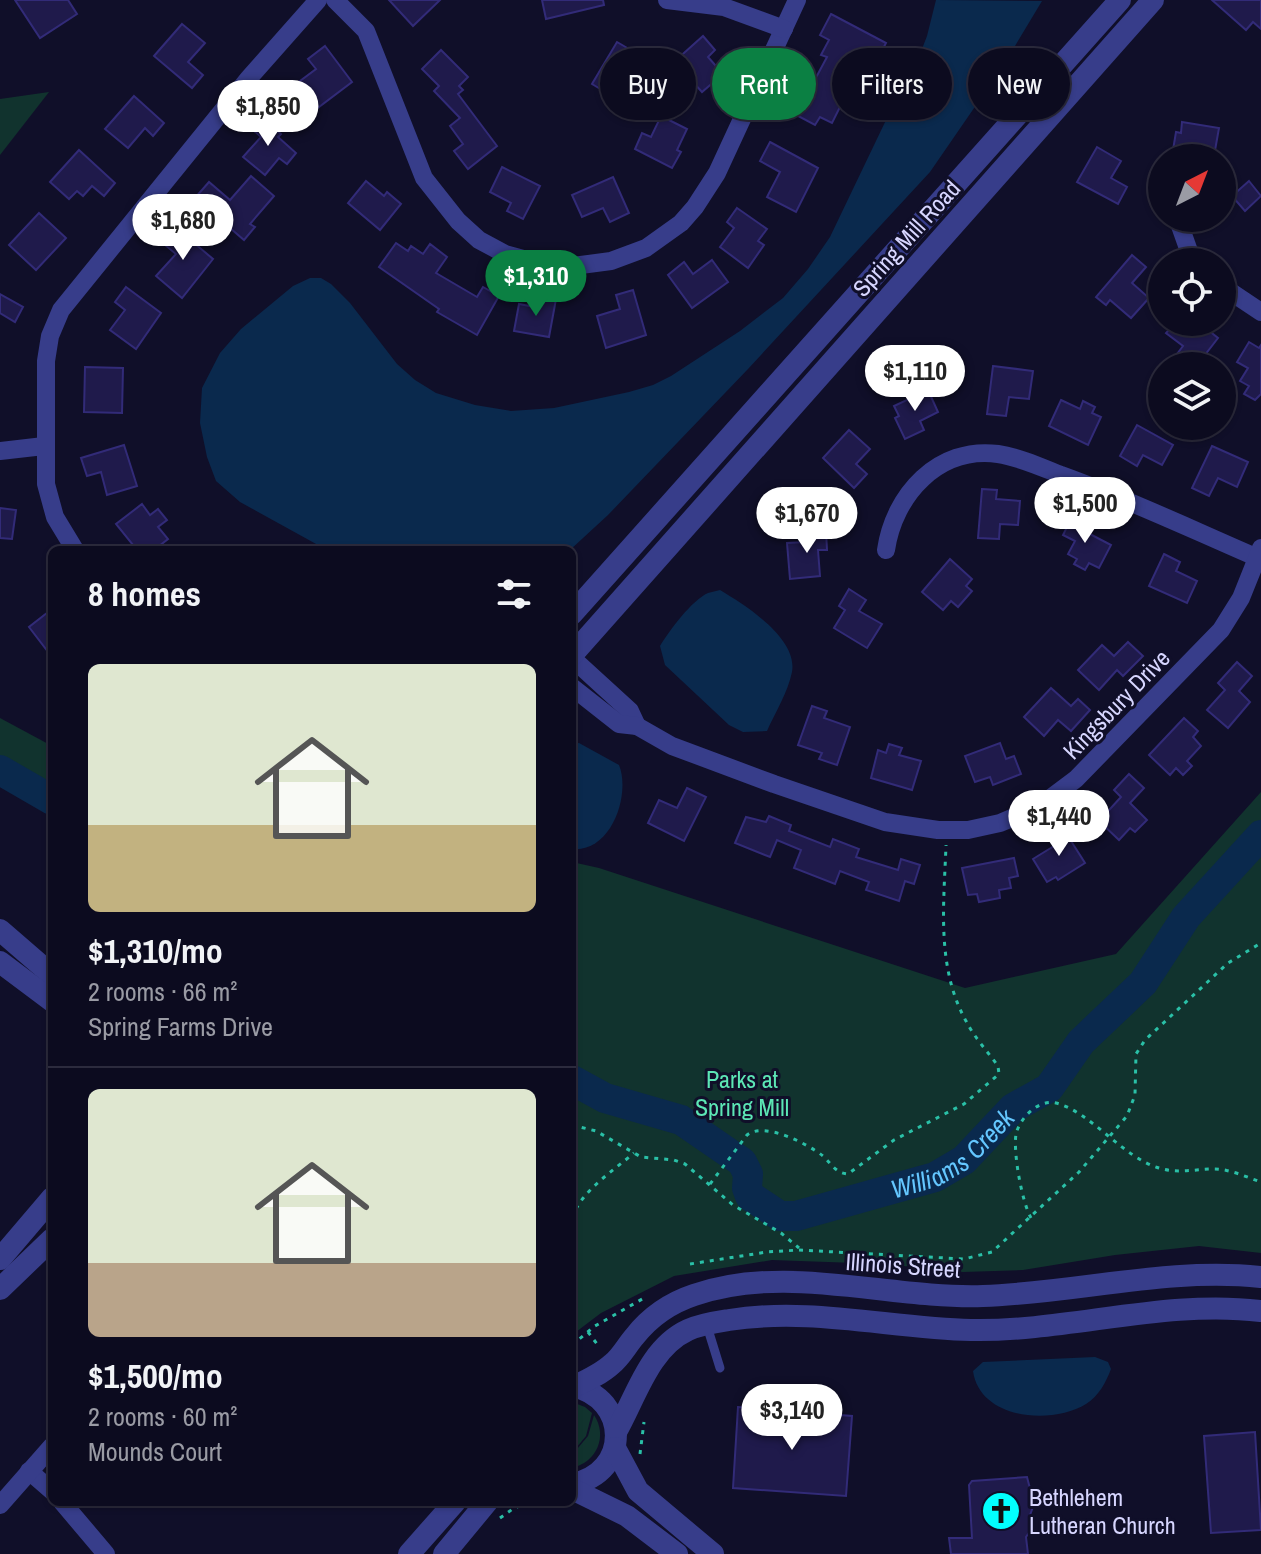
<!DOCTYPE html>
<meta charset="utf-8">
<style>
body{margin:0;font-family:"Archivo Narrow",sans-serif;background:#151428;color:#f1f3f6;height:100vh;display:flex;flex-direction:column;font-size:30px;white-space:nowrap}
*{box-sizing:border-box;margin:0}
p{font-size:26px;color:#9a9ba4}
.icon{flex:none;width:44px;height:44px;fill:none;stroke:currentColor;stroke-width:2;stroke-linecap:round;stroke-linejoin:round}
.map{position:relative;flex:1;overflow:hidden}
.side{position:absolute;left:48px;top:546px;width:528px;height:960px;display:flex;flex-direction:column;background:#0c0b1f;border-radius:12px;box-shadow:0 2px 6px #0004,0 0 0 2px #2c2b3d}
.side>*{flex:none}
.hud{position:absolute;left:600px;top:48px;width:540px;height:72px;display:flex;gap:16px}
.needle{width:52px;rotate:42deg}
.fabs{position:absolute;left:1148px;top:144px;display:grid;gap:16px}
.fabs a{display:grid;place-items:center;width:88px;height:88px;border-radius:50%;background:#0c0b1f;box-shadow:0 2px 6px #0004,0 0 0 2px #2c2b3d;font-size:40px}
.price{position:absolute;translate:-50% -68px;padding:0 18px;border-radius:28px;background:#fff;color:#222;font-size:26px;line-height:52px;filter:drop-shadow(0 2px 4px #0008)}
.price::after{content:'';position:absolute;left:50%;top:48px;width:24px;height:18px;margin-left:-12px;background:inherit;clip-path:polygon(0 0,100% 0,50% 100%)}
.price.current{background:#0b8043;color:#fff}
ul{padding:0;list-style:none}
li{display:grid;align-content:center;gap:16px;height:424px;padding:0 40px}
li+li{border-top:2px solid #2c2b3d}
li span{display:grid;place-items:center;height:248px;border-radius:12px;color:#555}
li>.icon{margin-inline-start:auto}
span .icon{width:144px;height:144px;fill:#fffc;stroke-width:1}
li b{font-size:34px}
h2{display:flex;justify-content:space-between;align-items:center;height:96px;padding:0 40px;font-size:34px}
.chip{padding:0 28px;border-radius:36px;background:#0c0b1f;box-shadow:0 2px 6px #0004,0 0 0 2px #2c2b3d;font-size:28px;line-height:72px}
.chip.current{background:#0b8043;color:#fff}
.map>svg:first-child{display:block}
.green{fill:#11332e}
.water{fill:#0a294d}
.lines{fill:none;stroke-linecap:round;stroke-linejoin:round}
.river{stroke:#0a294d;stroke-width:30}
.building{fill:#1f1a4b;stroke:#322b78;stroke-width:2}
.path{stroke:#2ac0a7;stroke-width:3;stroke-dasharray:4 6;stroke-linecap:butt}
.service{stroke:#373d8a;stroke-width:9}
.minor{stroke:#373d8a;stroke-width:18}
.tertiary{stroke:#373d8a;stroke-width:22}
.labels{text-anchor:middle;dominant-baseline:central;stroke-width:6;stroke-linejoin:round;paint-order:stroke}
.street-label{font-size:24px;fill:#d7d6ff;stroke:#100f29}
.park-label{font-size:24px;fill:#5ce6b5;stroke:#100f29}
.poi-label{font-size:24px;fill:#d7d6ff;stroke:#100f29;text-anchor:start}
.water-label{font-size:26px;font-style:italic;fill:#64c7ff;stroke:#100f29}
</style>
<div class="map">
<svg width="1261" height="1554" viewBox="0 0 1261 1554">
<rect width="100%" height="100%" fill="#100f29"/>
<g class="green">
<path d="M49,92L0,155V99Z"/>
<path d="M0,718L52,746V811L0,784Z"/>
<path d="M1261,792V1253L1199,1246L1115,1255L1023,1270L963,1272L884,1264L772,1260L674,1276L601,1313L572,1335V862L599,868L965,988L1116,954Z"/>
<path d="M572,1402L585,1407L592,1413L586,1436L572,1453Z"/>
<path d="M594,1415C608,1436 597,1462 572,1468V1455L588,1436Z"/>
</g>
<g class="water">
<path d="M936,0L1042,1L1003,66L930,172L748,369L608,515L570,550H327L240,502L216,481L207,457L200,423L202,388L220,353L241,329L293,286L310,278H321L331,284L350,303L397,364L415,380L436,393L475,405L511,411L554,408L629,392L653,385L671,376L740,331L783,298L808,269L830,237L887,118L912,75L927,36Z"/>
<path d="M720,590C745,605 798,638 792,672C788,692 775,713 767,731L743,732L729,725L665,665L660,646C669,631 692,600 708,593C712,592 716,591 720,590Z"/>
<path d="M579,743L619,765C631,795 611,853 572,849V744Z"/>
<path d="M1095,1357L1108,1362L1111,1369C1106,1382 1099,1396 1086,1404C1052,1425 980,1420 973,1371L983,1362Z"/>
</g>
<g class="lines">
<g class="river">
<path d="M0,770L52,800"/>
<path id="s1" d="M572,1080L605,1098L681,1120L742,1162L748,1174L747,1188L750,1196L780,1216H796L935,1177L964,1160L1013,1108L1049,1088L1081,1042L1143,983L1186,917L1261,835"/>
</g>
</g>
<g class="building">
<path d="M15,0H68L77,14L40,38Z"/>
<path d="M389,0H440L413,26Z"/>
<path d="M542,0H603L604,5L546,19Z"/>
<path d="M1212,0H1261V29L1253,22L1246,30Z"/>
<path d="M831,14L886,43L867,79L857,73L832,123L820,117L815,125L785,109L793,94L804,100L827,57L821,55L829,40L820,35Z"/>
<path d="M182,24L205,43L188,62L203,75L192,88L154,56Z"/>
<path d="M703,36L715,50L708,57L723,74L702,92L693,82L689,85L680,75L685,72L675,61Z"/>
<path d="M617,42L629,49L620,65L634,73L631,76L642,83L629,106L592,84Z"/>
<path d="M325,46L352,82L307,116L288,90L316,69L308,59Z"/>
<path d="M441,50L468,77L459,86L463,90L458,94L497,146L468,169L454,151L463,144L450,126L460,118L434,91L439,86L422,69Z"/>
<path d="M134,96L164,123L153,136L145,128L128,148L105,129Z"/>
<path d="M661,116L687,129L677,150L681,152L672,168L635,149L642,133L651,137Z"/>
<path d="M261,118L281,134L278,137L296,153L287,164L279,158L265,175L243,157L261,137L252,129Z"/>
<path d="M1182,122L1219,128L1214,156L1196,153L1195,158L1172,156L1176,132L1181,133Z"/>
<path d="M770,142L818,168L796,212L767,197L780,172L760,161Z"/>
<path d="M1097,147L1121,161L1111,178L1127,187L1118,204L1077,182Z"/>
<path d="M79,150L115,183L104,196L92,186L83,196L77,191L69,199L50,182Z"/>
<path d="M502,167L540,186L523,219L507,211L511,203L490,192Z"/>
<path d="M251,176L274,196L250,224L255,227L244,240L195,198L209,182L230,200Z"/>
<path d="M613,177L629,213L610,222L603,208L582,217L572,195Z"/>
<path d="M366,181L384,196L387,192L401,204L380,230L348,203Z"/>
<path d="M1249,181L1261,196L1245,211L1232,196Z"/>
<path d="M737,208L767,229L758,241L764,245L748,268L720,247L734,228L727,222Z"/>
<path d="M39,213L66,238L36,270L9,245Z"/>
<path d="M173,225L213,259L182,298L156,276L176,254L159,240Z"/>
<path d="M396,243L408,251L411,246L423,254L430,244L447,257L436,273L477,297L483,287L499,296L477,335L437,312L439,309L379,267Z"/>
<path d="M1132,255L1146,267L1132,283L1149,298L1131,318L1110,300L1106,305L1096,297Z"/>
<path d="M712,260L728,282L692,308L668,275L684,262L693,274Z"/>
<path d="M126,287L161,313L136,349L110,330L125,310L115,302Z"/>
<path d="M633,290L646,335L606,348L597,316L620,309L616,295Z"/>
<path d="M0,294L23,307L15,322L0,313Z"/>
<path d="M542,297L556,299L549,337L514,331L519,304L540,308Z"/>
<path d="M1176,322H1198L1218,338L1201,360L1194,354L1187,362L1177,354L1183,346L1166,333Z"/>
<path d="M1249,342L1259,348L1261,345V394L1255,400L1244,394L1249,386L1240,381L1248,368L1237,362Z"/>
<path d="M993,366L1033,371L1029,399L1009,397L1006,416L987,414Z"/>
<path d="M85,367L123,368L122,413L84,412Z"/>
<path d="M928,390L938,412L920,421L924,430L905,439L895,418L899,416L894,406Z"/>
<path d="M1061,400L1080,409L1083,401L1095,407L1092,413L1101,417L1088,445L1049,426Z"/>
<path d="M1137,425L1173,445L1162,465L1143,455L1137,466L1120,456Z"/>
<path d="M849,430L870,449L856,464L867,474L854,488L823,458Z"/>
<path d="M124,445L137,486L107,495L101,472L87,476L81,458Z"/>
<path d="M1212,446L1248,462L1237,487L1218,478L1209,496L1192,488Z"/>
<path d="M982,489L997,490L996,499L1020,501L1018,525L1000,524L999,539L978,538Z"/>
<path d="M142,504L150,515L158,509L167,520L158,527L168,539L154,550H137L116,524Z"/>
<path d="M0,508L16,510L12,539L0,538Z"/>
<path d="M1073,515L1090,524L1086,532L1111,545L1099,568L1089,563L1085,570L1074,564L1077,559L1068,554L1075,541L1063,535Z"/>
<path d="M826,530L827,550H818L820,576L790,579L787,543L805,542V532Z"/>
<path d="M1164,554L1180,562L1176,571L1197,581L1187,603L1149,586Z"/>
<path d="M950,559L972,579L966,586L972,591L958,607L951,601L943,610L922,592Z"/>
<path d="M849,589L866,600L859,611L882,624L867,648L834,628L845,610L839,606Z"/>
<path d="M52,609V657L29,627Z"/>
<path d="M1128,642L1143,656L1123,676L1117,670L1099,690L1078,670L1102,645L1114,656Z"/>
<path d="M1237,662L1252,676L1239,691L1250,702L1228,728L1207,710L1225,690L1218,683Z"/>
<path d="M1051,688L1071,706L1078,699L1090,710L1071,731L1058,720L1044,736L1024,717Z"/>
<path d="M812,706L827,711L824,718L850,727L837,765L819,759L822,753L798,745Z"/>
<path d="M1184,718L1198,731L1193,737L1201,746L1187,761L1192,766L1183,775L1176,768L1170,775L1149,755Z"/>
<path d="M1000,743L1006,759L1014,756L1021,774L993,785L990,777L975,782L965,756Z"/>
<path d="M889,744L902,748L899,755L921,761L912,790L871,778L878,750L886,753Z"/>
<path d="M1129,774L1144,788L1130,803L1147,820L1135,832L1130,828L1119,840L1099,821L1121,797L1114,790Z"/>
<path d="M687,788L706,797L684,841L648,823L659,800L677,808Z"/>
<path d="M769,816L791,825L789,831L830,847L833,839L859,849L856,857L898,870L901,859L920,865L914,884L905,881L899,901L866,890L869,882L840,871L835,884L794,868L801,850L777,840L770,857L735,843L746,817L766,822Z"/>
<path d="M1064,830L1085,863L1058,880L1056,877L1047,882L1033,859L1054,846L1049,839Z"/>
<path d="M1014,858L1018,876L1009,878L1011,888L999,890L1000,898L979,902L977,894L968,895L962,868Z"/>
<path d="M738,1407L852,1416L846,1496L733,1488Z"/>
<path d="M1255,1432L1261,1530L1211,1533L1204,1436Z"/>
<path d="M1027,1477L1034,1504L1029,1518L1033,1527L1026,1537L1028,1554H951L949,1538H972L969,1485L972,1481Z"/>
</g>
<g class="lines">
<g class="path">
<path d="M572,1125L596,1131L641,1157L674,1160L685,1164L733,1205L781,1233L799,1248"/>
<path d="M710,1184L747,1135C764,1121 808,1144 823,1156C832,1164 835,1173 848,1174L894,1140L964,1104L999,1074L998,1066C988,1052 974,1037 966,1021C936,967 944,904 946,845"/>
<path d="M572,1218C581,1191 613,1171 634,1153"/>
<path d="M1031,1218C1022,1202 1013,1153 1016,1134C1020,1118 1038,1099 1056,1103C1091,1112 1122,1157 1159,1168C1178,1174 1195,1169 1214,1169C1230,1169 1246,1177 1261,1182"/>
<path d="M690,1264L767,1252L799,1250L964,1259L992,1252L1079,1172L1127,1116L1135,1095L1136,1054L1145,1040L1228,963L1261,943"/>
<path d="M588,1332L600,1348"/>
<path d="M572,1345L595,1326L644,1298"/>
<path d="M640,1454L644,1422"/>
<path d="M500,1518L514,1508L532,1502"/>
</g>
<path class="service" d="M707,1326L720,1368"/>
<g class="minor">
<path d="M335,0L366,31L424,178L458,221L479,240L505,254L549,266H573L611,261L646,248L681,223L695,207L717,173L797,0"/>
<path d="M667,0L724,7L784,29"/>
<path d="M1179,223L1190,254L1196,262"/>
<path d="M1222,286L1261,312"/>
<path d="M0,451L44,446"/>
<path d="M75,550L55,517L46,484V361L50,336L61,310L249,78L318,0"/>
<path d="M886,550C894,495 938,446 998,454C1019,457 1041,467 1061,475C1128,499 1193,530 1258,558"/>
<path d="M572,658L630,711L637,726"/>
<path d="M572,687L619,724L637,726L672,746L774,784L885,822L938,830H968L1000,823L1040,806L1076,779L1221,630L1241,598L1261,548"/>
<path d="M29,1471L52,1491"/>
<path d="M62,1502L106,1554"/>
<path d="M0,1505L52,1446"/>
</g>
<g class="tertiary">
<path d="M572,614L1120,0"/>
<path d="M572,655L1153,0"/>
<path d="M0,930L52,975"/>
<path d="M0,962L52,1001"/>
<path d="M0,1259L52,1198"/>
<path d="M0,1289L52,1239"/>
<path d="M572,1386C630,1398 631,1473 572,1484"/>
<path d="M575,1386C588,1380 601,1374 612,1364C621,1357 627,1345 635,1336C650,1317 670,1303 694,1295C786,1263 888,1299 983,1296C1076,1293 1168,1267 1261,1277"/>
<path d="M616,1432C636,1397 649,1348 688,1330C701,1324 716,1322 729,1320C810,1307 890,1328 971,1330C1068,1332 1164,1299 1261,1311"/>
<path d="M615,1448L638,1491L713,1554"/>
<path d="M572,1489L627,1516L677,1554"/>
<path d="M409,1554L455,1502"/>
<path d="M444,1554L487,1502"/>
</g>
</g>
<defs>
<symbol id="church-disc" viewBox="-11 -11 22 22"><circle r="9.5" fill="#02fffe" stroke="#100f29"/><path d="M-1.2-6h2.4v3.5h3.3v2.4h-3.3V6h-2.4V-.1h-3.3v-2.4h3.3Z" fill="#111"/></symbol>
</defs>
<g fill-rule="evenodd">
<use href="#church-disc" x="979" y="1489" width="44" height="44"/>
</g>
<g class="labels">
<g class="street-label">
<text transform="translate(906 238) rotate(-48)">Spring Mill Road</text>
<text transform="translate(1116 704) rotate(-46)">Kingsbury Drive</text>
<text transform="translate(903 1265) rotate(4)">Illinois Street</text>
</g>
<g class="park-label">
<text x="742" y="1079">Parks at<tspan x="742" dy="28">Spring Mill</tspan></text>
</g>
<g class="poi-label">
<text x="1029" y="1497">Bethlehem<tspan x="1029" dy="28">Lutheran Church</tspan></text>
</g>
<g class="water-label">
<text stroke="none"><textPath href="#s1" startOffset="450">Williams Creek</textPath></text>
</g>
</g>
</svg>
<div class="fabs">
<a><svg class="needle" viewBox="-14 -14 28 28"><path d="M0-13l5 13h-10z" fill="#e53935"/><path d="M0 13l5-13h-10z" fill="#9a9ba4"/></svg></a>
<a><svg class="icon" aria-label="locate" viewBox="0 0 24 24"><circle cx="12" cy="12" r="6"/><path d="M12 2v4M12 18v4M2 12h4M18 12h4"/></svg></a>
<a><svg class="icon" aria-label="layers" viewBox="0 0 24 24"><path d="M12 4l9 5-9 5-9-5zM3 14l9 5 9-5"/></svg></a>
</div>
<b class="price" style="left:268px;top:148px">$1,850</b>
<b class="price" style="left:183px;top:262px">$1,680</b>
<b class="price current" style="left:536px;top:318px">$1,310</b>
<b class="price" style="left:915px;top:413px">$1,110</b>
<b class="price" style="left:1085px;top:545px">$1,500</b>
<b class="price" style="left:807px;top:555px">$1,670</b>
<b class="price" style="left:1059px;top:858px">$1,440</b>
<b class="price" style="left:792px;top:1452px">$3,140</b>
<div class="hud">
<a class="chip">Buy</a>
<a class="chip current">Rent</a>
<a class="chip">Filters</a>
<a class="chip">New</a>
</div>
<section class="side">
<h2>8 homes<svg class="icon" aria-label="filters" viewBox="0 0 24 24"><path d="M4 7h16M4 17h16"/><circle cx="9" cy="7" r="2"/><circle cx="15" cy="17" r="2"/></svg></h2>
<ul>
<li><span style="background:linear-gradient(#dfe7d0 65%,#c2b280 0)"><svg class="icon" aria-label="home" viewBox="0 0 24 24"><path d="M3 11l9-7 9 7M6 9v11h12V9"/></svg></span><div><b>$1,310/mo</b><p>2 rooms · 66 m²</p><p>Spring Farms Drive</p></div></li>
<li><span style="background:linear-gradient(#dfe7d0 70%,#b9a48a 0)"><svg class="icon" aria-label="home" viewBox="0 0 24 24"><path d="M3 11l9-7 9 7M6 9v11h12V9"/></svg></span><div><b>$1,500/mo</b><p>2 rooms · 60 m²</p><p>Mounds Court</p></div></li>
</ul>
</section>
</div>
